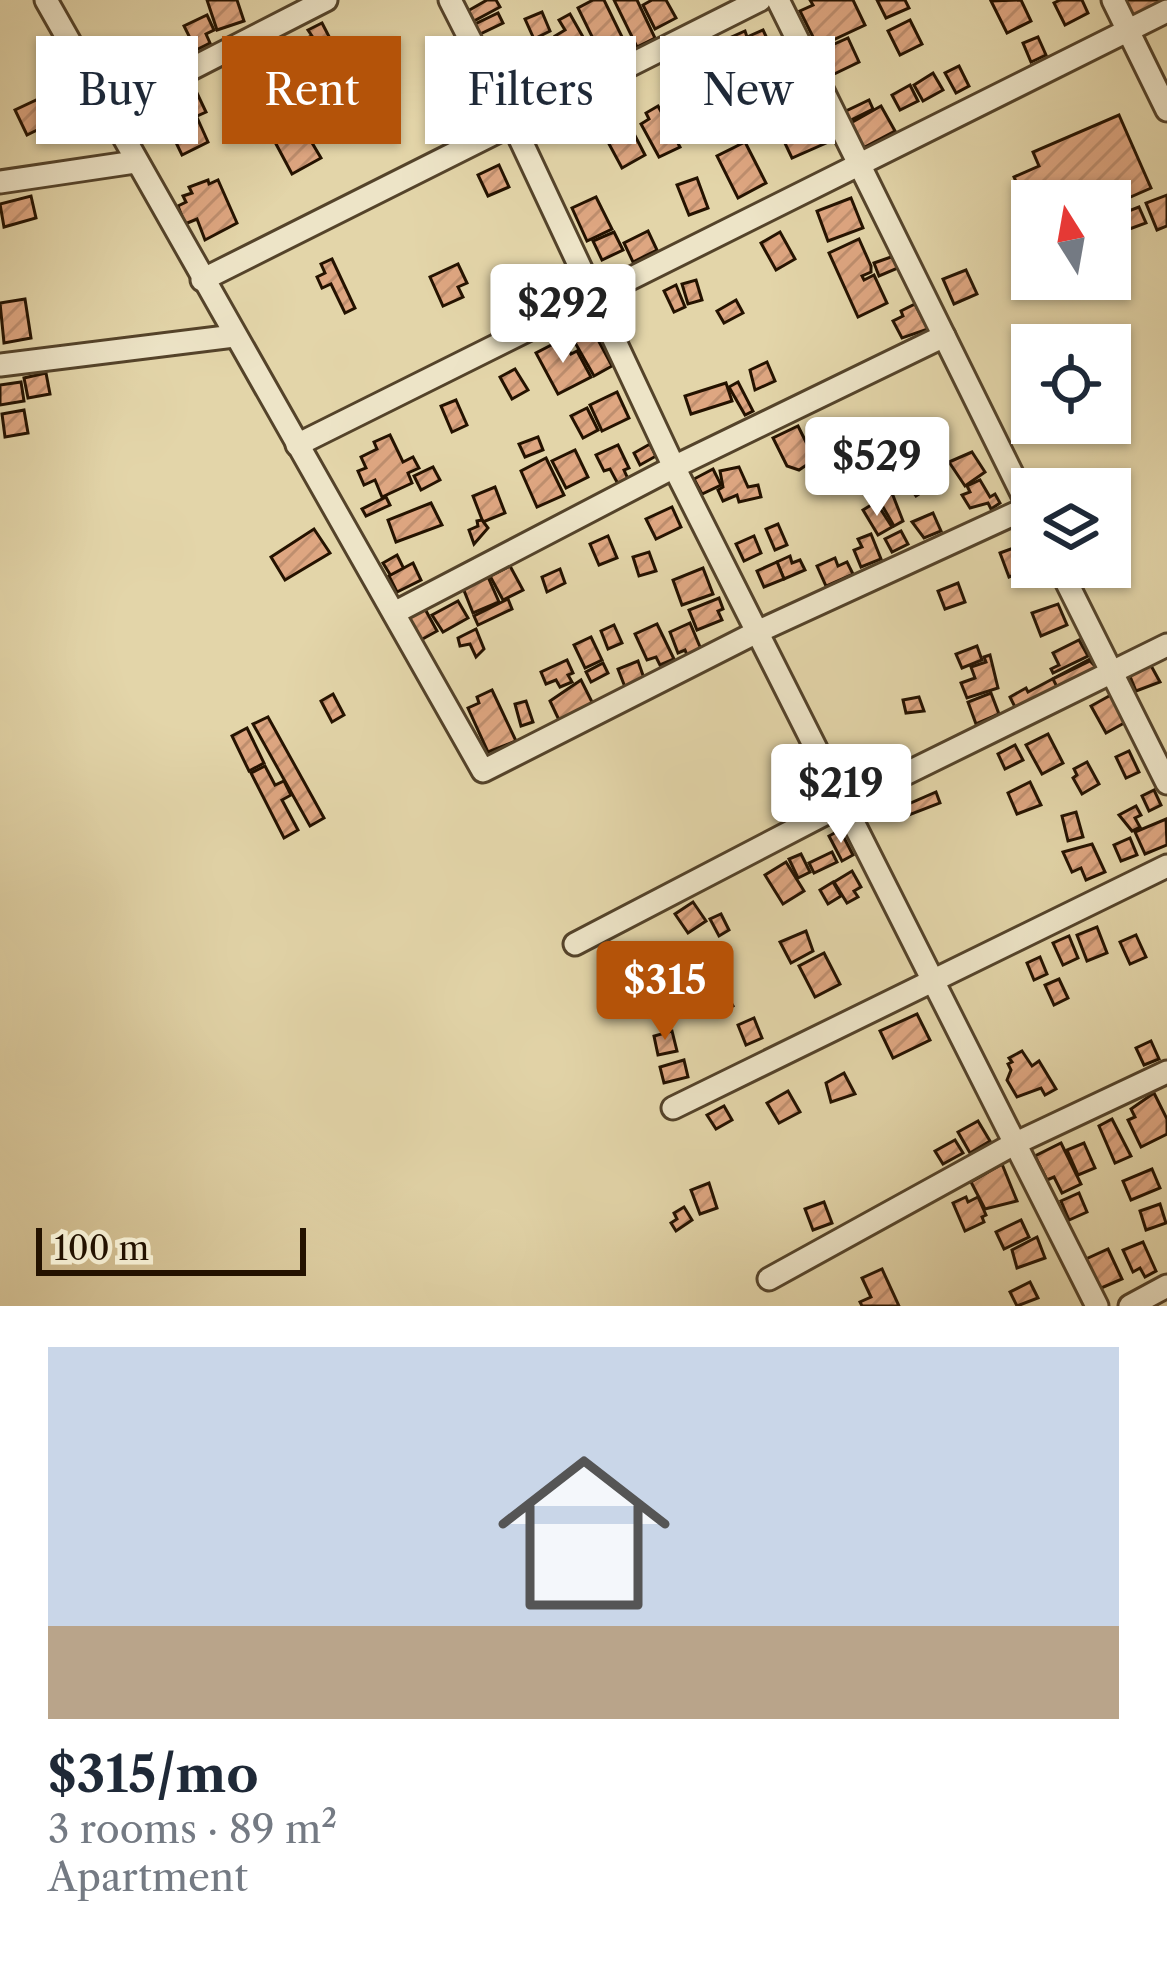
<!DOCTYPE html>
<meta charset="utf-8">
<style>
body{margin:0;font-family:"Libre Caslon Text",serif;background:#f2f2f3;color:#1f2937;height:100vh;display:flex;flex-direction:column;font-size:45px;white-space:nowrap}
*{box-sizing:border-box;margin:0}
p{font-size:39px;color:#747a83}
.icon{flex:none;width:66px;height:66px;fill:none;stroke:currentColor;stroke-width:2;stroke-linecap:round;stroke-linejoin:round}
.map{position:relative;height:1306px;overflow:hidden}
.details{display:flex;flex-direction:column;background:#fff;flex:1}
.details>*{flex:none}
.top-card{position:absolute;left:36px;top:36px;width:1095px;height:108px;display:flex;gap:24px}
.needle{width:78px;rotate:349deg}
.buttons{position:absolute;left:1011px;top:180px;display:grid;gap:24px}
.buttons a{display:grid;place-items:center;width:120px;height:120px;border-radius:0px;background:#fff;box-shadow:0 3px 9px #0004;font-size:60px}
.scale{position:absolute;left:36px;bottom:30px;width:270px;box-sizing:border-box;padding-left:12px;border:6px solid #241200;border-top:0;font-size:33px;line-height:42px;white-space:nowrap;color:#241200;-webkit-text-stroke:9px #ede4c7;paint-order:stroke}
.price{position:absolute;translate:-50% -102px;padding:0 27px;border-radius:12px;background:#fff;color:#222;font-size:39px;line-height:78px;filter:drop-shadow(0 3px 6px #0008)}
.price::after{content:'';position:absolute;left:50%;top:72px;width:36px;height:27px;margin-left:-18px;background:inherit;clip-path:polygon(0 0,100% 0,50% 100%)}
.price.selected{background:#b45309;color:#fff}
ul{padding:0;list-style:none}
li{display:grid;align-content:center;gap:24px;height:636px;padding:0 48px}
li span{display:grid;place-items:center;height:372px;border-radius:0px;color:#555}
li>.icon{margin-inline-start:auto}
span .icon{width:216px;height:216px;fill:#fffc;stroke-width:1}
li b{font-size:51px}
.chip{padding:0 42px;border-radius:0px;background:#fff;box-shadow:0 3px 9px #0004;font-size:42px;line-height:108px}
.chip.selected{background:#b45309;color:#fff}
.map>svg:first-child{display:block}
.building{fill:url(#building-hatch);stroke:#241200;stroke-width:3}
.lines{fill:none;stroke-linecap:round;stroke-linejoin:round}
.minor-casing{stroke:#54432a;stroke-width:27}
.minor{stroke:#ede4c7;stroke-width:21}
</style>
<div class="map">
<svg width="1167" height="1306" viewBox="0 0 1167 1306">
<defs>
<pattern id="building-hatch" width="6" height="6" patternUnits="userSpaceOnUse" patternTransform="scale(3)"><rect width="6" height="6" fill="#dea681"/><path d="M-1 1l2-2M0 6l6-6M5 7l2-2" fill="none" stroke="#be8e6e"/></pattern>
</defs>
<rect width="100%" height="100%" fill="#e3d5a9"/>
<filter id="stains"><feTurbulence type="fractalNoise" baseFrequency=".00167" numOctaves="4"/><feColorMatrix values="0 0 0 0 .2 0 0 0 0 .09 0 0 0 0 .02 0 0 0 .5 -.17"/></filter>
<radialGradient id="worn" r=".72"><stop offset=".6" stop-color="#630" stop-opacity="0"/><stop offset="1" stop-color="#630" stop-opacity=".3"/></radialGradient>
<g class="building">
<path d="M207,0H237L244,21L217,30Z"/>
<path d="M487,0H496L500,7L472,22L466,12Z"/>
<path d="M593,0H604L626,45L602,57L578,8Z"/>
<path d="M614,0H637L655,38L637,47Z"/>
<path d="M652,0H666L676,18L655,29L643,5Z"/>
<path d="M810,0H853L865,25L818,47L800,11L813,5Z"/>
<path d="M877,0H905L909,8L886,18Z"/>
<path d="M1021,0L1031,21L1007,33L991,1Z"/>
<path d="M1060,0H1082L1088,13L1065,25L1054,3Z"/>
<path d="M1123,0H1167V1L1134,20Z"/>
<path d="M542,12L550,31L534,39L525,19Z"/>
<path d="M498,13L503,23L476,36L471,26Z"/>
<path d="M570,14L596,60L574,72L555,36L565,30L559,20Z"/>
<path d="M207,15L214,30L206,34L210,43L196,50L184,26Z"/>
<path d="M910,20L922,44L900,55L888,31Z"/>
<path d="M322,23L336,50L318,59L307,38L312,36L308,30Z"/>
<path d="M763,30L771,47L764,50L768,58L735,73L724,47L729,45L727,39L745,31L747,37Z"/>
<path d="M1038,37L1046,55L1031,62L1023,43Z"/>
<path d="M291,38L294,44L299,41L309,63L286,73L276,52L281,50L278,43Z"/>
<path d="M848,38L859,62L832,75L821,50Z"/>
<path d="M345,59L353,74L336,82L329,67Z"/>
<path d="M959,66L969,86L956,93L945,73Z"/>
<path d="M261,67L270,83L257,89L249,73Z"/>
<path d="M933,73L943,90L923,101L914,85Z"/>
<path d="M910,85L918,101L900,110L892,95Z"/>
<path d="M196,91L206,112L197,116L192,105L185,108L180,98Z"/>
<path d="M49,94L61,118L27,135L15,110Z"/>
<path d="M611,99L618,116L596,129L590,113Z"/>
<path d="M869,100L873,109L849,121L844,112Z"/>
<path d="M658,106L680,147L659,157L641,124L649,119L646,113Z"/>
<path d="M881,106L895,131L863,148L849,124Z"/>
<path d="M195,113L208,142L182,155L168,126Z"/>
<path d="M1119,115L1151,188L1110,206V201H1032V217L1014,177L1039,166L1033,152Z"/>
<path d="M320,118L327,133L311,141L321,158L292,174L275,142Z"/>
<path d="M816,122L826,143L792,158L782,137Z"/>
<path d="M619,123L622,130L630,126L645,155L622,168L602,131Z"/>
<path d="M745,142L766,183L738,198L717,156Z"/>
<path d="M499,165L509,187L488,196L478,175Z"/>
<path d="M697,178L708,208L689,215L677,185Z"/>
<path d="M208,180L209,184L218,180L237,223L205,240L197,219L185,224L178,206L186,202L183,196L192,193L189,187Z"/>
<path d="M1167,195V226L1157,230L1146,203Z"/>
<path d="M31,196L36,218L4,227L0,204Z"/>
<path d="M596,197L612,229L587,241L572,208Z"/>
<path d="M851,198L863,228L828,241L817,211Z"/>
<path d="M1139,207L1146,223L1124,231L1118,215Z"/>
<path d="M648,231L657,250L633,262L624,243Z"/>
<path d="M614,232L623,250L602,260L593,241Z"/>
<path d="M780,232L795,259L776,270L761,243Z"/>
<path d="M859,239L871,266V272L862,276L864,280L874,275L887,303L858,317L829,253Z"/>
<path d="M894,256L898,268L879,276L874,263Z"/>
<path d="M332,259L355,308L345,313L331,284L322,288L317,277L325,273L321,264Z"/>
<path d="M458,264L467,283L458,287L463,297L443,306L430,277Z"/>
<path d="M966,270L977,294L954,304L943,279Z"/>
<path d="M696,280L702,300L688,304L682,284Z"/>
<path d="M676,285L685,307L674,312L664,291Z"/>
<path d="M25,299L31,338L4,343L0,303Z"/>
<path d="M736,300L743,313L724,323L717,311Z"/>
<path d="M915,304L928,329L902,338L893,321L903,316L901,311Z"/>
<path d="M588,321L612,366L594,376L569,332Z"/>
<path d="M563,339L571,354L577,351L591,377L558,394L536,353Z"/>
<path d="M767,362L775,381L755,390L750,370Z"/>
<path d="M515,369L528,390L512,399L500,377Z"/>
<path d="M46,373L50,394L28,398L24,378Z"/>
<path d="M21,382L24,401L0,405V385Z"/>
<path d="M738,382L753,411L745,415L729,387Z"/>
<path d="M726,383L732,401L691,414L685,396Z"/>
<path d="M617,392L629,418L602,431L590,405Z"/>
<path d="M456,400L467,425L452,432L441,406Z"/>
<path d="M587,408L598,430L583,438L571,416Z"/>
<path d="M24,410L28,433L5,437L2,414Z"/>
<path d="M860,422L861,426L871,422L889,462L875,468L872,462L850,472L836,441L844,437L841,430Z"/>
<path d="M798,426L812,454L811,462L799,470L787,466L773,438Z"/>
<path d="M902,433L910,448L887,460L880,445Z"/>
<path d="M390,435L403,462L413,457L419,468L408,473L412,483L382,497L375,480L364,485L358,471L366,468L361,457L377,449L374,442Z"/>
<path d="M538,437L543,450L525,457L519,444Z"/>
<path d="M650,444L656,456L640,465L634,453Z"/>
<path d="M618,445L629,468L624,470L628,479L618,484L610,469L604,471L596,455Z"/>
<path d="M575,450L588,477L566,488L552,461Z"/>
<path d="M972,452L985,472L965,486L949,462Z"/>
<path d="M546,458L564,495L537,507L521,471Z"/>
<path d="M433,467L440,480L421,490L414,476Z"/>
<path d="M739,467L748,487L758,485L761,497L739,502L737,495L723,501L718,490L723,487L720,471Z"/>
<path d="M918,468L930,487L916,496L903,477Z"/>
<path d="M713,469L721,485L702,494L694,479Z"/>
<path d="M980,480L990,497L995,494L1000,503L991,509L988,503L970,508L962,495L970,492L967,486Z"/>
<path d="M495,487L505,513L483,522L473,496Z"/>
<path d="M892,493L903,521L894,526L879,500Z"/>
<path d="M386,497L390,505L366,516L362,509Z"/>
<path d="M876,502L892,527L878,535L863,510Z"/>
<path d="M431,503L442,525L396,542L388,520Z"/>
<path d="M672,507L681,527L656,539L646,519Z"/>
<path d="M933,513L941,531L924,538L912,522Z"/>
<path d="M482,520L488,528L474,544L469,530L478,526L477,521Z"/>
<path d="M778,524L787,545L775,550L766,529Z"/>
<path d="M314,529L330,553L285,580L271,557Z"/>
<path d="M901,531L908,544L892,552L885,539Z"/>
<path d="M871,534L881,559L861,567L854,550L862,547L858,539Z"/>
<path d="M608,536L617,558L599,565L590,544Z"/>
<path d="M754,536L761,553L744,561L736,544Z"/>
<path d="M1022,545L1031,568L1009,577L1000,553Z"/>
<path d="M649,552L656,571L639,576L633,557Z"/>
<path d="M397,555L404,569L391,576L383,563Z"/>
<path d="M790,556L792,563L800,560L805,570L784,579L777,562Z"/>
<path d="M835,558L838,566L847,562L853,574L826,586L817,566Z"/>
<path d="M777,562L784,579L764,587L757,571Z"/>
<path d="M413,563L421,580L397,592L389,576Z"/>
<path d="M510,566L523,590L503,600L490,576Z"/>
<path d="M703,568L713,594L682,605L673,580Z"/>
<path d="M560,569L565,583L547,592L542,577Z"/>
<path d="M488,577L499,602L473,613L463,588Z"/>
<path d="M958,583L965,602L945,609L938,591Z"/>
<path d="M719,598L723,609L718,611L722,620L697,630L689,610Z"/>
<path d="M508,599L512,609L478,625L474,616Z"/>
<path d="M458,601L468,618L443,632L432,615Z"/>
<path d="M1058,604L1067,625L1041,636L1032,613Z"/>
<path d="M425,609L437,631L419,641L407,619Z"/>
<path d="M690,623L703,654L689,660L685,650L678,653L670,632Z"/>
<path d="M657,624L674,659L660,665L656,657L647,660L635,634Z"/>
<path d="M614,625L622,643L608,649L601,631Z"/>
<path d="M476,629L484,649L476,657L470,644L460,646L458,638Z"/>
<path d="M591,637L602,660L585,668L574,645Z"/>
<path d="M1079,640L1088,656L1053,673L1051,669L1059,665L1053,653Z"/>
<path d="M977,646L982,660L962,668L956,654Z"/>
<path d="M990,655L998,688L967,698L961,683L975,678L971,667L986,662L984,657Z"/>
<path d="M1090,659L1097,671L1018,713L1010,697L1026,688L1028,692Z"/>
<path d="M567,660L573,673L568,675L572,682L560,687L556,680L546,684L541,672Z"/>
<path d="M638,661L645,681L625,687L618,669Z"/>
<path d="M1090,661L1097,668L1057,687L1053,679Z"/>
<path d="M1149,662L1160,682L1136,691L1127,669Z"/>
<path d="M603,663L608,673L591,682L586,672Z"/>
<path d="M581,680L594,706L559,720L550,701Z"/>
<path d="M492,690L516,741L488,752L468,708L479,703L477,697Z"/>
<path d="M991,693L999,714L976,724L968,702Z"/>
<path d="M333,694L344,715L332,722L321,701Z"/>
<path d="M1111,695L1126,722L1106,733L1091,706Z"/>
<path d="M919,697L924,711L906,713L903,700Z"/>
<path d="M526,701L533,722L521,726L515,704Z"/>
<path d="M268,717L324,818L310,826L253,724Z"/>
<path d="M247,728L264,763L249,771L232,736Z"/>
<path d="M1048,734L1063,763L1042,774L1026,745Z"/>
<path d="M1015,745L1023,760L1005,769L998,754Z"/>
<path d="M1129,751L1139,772L1126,778L1116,757Z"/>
<path d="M1087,762L1099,784L1082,794L1073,778L1077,775L1074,769Z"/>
<path d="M265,766L275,785L284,781L291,795L282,800L298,830L284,838L251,773Z"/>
<path d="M1030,782L1041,805L1017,814L1008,793Z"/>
<path d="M1154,790L1161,805L1149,811L1142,796Z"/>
<path d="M936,792L940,803L909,815L904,806Z"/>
<path d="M1136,806L1141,815L1135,818L1140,827L1132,831L1119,815Z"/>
<path d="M1076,812L1083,837L1068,841L1062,816Z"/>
<path d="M1166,819L1167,845L1145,854L1135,832Z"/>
<path d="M840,830L853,855L842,861L829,836Z"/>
<path d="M1130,838L1137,855L1121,861L1114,845Z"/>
<path d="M1092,844L1105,872L1086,880L1081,868L1072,872L1063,852Z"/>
<path d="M832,852L837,862L814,873L809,863Z"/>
<path d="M801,854L810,872L798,878L789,859Z"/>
<path d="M786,862L804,891L783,904L765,875Z"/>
<path d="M852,871L861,887L854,891L858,897L847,903L834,882Z"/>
<path d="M833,882L841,896L828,904L820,890Z"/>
<path d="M693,902L706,921L688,933L675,914Z"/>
<path d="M721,914L729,930L719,936L710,919Z"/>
<path d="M1097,927L1107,953L1087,961L1077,935Z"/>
<path d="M806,931L813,951L791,963L780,942Z"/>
<path d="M1136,935L1146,957L1130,964L1120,942Z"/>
<path d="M1069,936L1078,958L1063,965L1053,943Z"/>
<path d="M627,950L638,973L619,983L608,959Z"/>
<path d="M824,953L840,984L815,997L799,966Z"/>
<path d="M1040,957L1047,974L1034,980L1027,963Z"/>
<path d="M666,961L673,977L660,983L652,967Z"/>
<path d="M1059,979L1068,998L1054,1005L1045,985Z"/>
<path d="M725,992L733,1006L715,1016L708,1002Z"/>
<path d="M917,1014L930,1040L893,1058L880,1031Z"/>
<path d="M754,1018L762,1038L746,1045L738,1025Z"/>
<path d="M672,1031L677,1051L658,1055L654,1036Z"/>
<path d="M1151,1041L1159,1059L1144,1065L1136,1048Z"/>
<path d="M1022,1051L1032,1066L1039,1061L1056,1089L1045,1095L1041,1088L1017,1097L1007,1080L1011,1070L1008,1064L1012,1062L1009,1058Z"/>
<path d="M684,1060L688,1077L664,1083L660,1067Z"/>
<path d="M844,1073L855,1094L831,1102L826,1083Z"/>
<path d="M788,1091L800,1112L779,1123L767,1103Z"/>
<path d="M1154,1093L1167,1119V1134L1141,1147L1128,1120L1135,1117L1131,1109Z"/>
<path d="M724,1106L732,1120L716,1129L707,1115Z"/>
<path d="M1112,1119L1131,1156L1115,1163L1099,1126Z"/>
<path d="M978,1121L990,1141L970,1153L958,1132Z"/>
<path d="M955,1140L963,1153L943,1164L935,1151Z"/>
<path d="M1061,1143L1081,1184L1062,1193L1054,1177L1047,1180L1035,1156Z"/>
<path d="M1084,1143L1095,1168L1078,1175L1067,1150Z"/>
<path d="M1002,1164L1017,1201L985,1209L971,1182Z"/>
<path d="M1152,1169L1160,1188L1131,1200L1123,1181Z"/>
<path d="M709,1183L717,1208L700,1214L691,1190Z"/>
<path d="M1079,1193L1087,1212L1069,1220L1061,1201Z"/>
<path d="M966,1197L968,1202L978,1197L986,1215L982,1217L984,1222L965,1231L953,1203Z"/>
<path d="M824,1202L832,1223L813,1230L805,1209Z"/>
<path d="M1160,1204L1166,1223L1146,1230L1140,1211Z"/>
<path d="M684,1207L692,1220L676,1231L671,1223L677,1219L674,1213Z"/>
<path d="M1021,1220L1029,1237L1004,1249L996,1232Z"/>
<path d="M1037,1237L1045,1258L1017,1268L1012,1250Z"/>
<path d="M1143,1242L1156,1271L1145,1277L1140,1268L1133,1272L1123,1250Z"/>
<path d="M1108,1249L1122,1279L1099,1289L1086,1259Z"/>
<path d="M882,1269L899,1306H862L860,1302L871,1297L862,1278Z"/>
<path d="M1030,1282L1038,1298L1017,1306L1010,1292Z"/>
</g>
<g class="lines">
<defs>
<g id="minor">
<path d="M46,0L483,771L757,632L1029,507"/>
<path d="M450,0L513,124L674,467L1097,1306"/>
<path d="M778,0L1032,514"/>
<path d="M1113,0L1167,110"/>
<path d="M107,112L326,0"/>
<path d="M0,182L135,162"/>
<path d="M202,280L760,0"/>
<path d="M0,365L234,336"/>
<path d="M297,445L1167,11"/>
<path d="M1059,567L1167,783"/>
<path d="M394,613L674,467L944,336"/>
<path d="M575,944L842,805L1167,645"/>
<path d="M673,1108L1167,866"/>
<path d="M769,1279L1014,1144L1167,1072"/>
<path d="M1130,1306L1167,1286"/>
</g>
</defs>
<use href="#minor" class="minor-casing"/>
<use href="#minor" class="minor"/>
</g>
<rect width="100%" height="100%" filter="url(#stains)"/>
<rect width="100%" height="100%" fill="url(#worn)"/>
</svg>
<div class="buttons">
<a><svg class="needle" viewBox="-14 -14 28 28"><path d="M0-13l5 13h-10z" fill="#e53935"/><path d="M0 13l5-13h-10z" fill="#747a83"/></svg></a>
<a><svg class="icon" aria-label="locate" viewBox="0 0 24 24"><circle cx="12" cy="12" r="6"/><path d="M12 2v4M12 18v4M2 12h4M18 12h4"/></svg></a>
<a><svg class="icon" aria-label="layers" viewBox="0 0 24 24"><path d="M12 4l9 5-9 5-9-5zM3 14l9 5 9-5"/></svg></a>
</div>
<div class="scale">100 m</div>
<b class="price" style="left:563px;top:366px">$292</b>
<b class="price" style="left:877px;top:519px">$529</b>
<b class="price" style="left:841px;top:846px">$219</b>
<b class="price selected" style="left:665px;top:1043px">$315</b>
<div class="top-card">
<a class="chip">Buy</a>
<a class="chip selected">Rent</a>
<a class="chip">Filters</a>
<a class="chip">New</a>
</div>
</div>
<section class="details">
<ul>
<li><span style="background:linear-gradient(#c9d6e8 75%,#b9a48a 0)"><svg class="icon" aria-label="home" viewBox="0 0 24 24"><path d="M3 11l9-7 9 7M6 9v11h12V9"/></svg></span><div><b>$315/mo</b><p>3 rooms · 89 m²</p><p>Apartment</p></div></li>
</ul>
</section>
